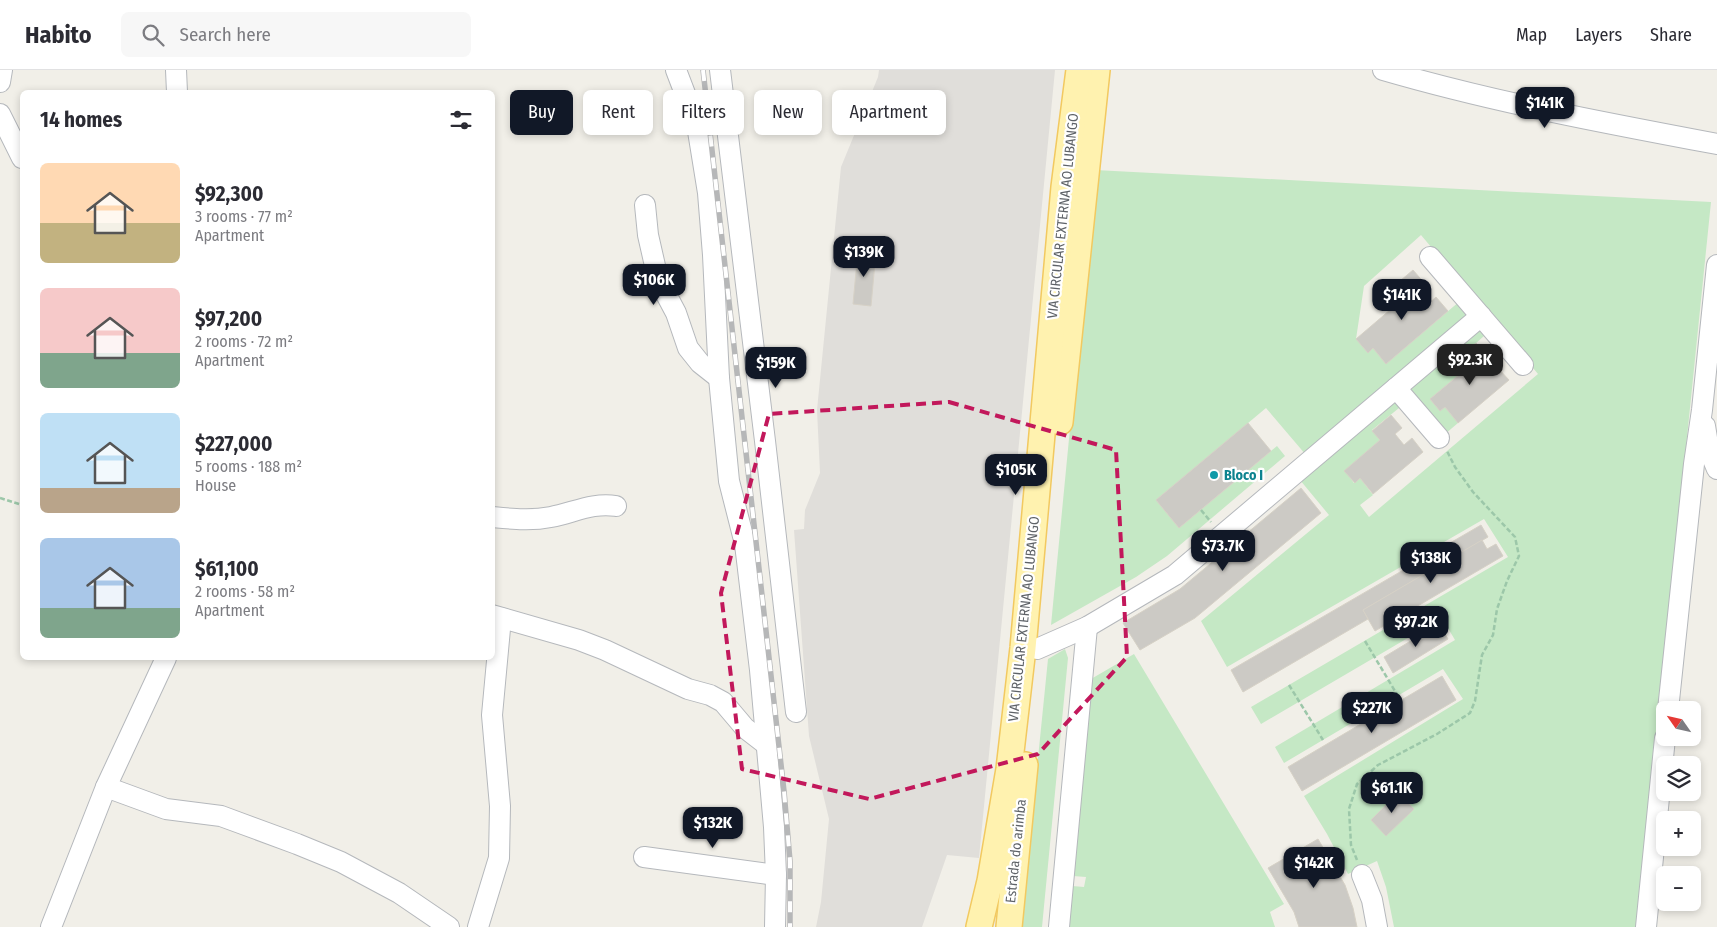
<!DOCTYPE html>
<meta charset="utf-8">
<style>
body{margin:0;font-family:"Fira Sans Condensed",sans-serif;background:#f7f7f7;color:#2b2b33;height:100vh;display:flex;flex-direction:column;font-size:19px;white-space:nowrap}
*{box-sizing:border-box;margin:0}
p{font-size:16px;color:#7c7c81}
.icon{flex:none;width:28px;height:28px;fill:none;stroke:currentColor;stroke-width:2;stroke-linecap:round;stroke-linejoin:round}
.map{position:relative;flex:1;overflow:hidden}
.details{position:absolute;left:20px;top:20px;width:475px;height:570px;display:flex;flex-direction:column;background:#fff;border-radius:8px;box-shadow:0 2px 8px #0003}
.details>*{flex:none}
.banner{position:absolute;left:510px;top:20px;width:475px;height:45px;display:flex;gap:10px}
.needle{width:32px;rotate:304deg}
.tools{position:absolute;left:1656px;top:631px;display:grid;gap:10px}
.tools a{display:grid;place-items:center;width:45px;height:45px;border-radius:8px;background:#fff;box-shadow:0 2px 8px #0003;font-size:25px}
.price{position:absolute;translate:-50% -42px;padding:0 11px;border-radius:10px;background:#111827;color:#fff;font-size:16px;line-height:32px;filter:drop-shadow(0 1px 2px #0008)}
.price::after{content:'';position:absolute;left:50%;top:30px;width:15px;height:11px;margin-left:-8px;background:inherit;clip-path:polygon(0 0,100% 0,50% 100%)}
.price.on{background:#222;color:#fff}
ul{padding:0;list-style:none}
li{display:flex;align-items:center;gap:15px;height:125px;padding:0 20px}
li span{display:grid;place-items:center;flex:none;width:140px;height:100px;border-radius:8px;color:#555}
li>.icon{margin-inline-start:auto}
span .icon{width:60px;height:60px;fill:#fffc;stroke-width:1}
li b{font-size:21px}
h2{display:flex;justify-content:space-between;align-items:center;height:60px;padding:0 20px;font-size:21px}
.chip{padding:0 18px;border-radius:8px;background:#fff;box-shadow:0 2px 8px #0003;font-size:18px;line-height:45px}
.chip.on{background:#111827;color:#fff}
header{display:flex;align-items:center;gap:30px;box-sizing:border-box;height:70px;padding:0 25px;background:#fff;border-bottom:1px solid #e1e1e2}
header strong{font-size:24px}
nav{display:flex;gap:28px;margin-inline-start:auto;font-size:18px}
.search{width:350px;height:45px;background:#f7f7f7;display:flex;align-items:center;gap:12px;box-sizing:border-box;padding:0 18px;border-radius:8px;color:#7c7c81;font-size:19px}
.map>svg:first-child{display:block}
.industrial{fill:#e0deda}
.green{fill:#c5e8c5}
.building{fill:#cccac5;stroke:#d6d1c6}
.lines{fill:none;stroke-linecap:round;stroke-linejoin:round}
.minor-casing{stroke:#b5b8bc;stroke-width:22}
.major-casing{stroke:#f2c960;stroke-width:28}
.path{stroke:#9cc7a9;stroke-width:2.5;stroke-dasharray:5 2.5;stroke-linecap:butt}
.minor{stroke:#fff;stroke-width:20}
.major{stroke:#fff2af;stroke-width:25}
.rail-casing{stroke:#b6b7b8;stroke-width:5.5}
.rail{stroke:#fff;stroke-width:4;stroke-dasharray:11;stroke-linecap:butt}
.marked{fill:none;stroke:#c2185b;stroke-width:4;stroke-dasharray:10 6;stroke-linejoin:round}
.culture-dot{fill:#0f9aa8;stroke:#fff;stroke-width:2}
.labels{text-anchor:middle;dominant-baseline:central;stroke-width:4.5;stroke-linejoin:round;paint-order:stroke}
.street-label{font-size:14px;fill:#5f6368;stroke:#fff}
.culture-label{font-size:14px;font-weight:bold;fill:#0d838f;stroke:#fff;text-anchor:start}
</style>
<header>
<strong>Habito</strong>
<div class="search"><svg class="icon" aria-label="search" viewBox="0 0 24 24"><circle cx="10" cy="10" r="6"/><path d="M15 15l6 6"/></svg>Search here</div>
<nav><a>Map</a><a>Layers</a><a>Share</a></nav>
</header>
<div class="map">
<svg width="1717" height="857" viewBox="0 0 1717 857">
<rect width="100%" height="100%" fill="#f1efe8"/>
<path class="industrial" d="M879,0H1055L979,788L947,785L922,857H816L821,832L829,749L809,666L794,460L804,459L805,440L820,403L817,340L841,97L878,7Z"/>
<g class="green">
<path d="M1095,100L1711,132L1637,857H1394L1386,817L1377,791L1348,804L1327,764L1304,726L1463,629L1443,599L1284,693L1275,677L1455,570L1442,548L1261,654L1251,637L1508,487L1484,449L1227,597L1201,551L1329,445L1300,410L1395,330L1401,334L1399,338L1372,360L1380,370L1345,401L1354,413L1360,408L1373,425L1360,435L1369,447L1538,304L1421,165L1364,216L1356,269L1368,283L1373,278L1386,294L1460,231L1467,242V248L1306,385L1266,338L1156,430L1179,458L1277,376L1285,386L1167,486L1136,507L1051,555Z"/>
<path d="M1480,259L1486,263L1484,266L1458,289L1466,299L1430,329L1440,341L1445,337L1458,353L1445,364L1410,319Z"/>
<path d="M1065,579L1068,588L1042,857H1021L1048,589Z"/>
<path d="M1134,584L1284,834L1270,842L1275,857H1068L1072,816L1084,817L1086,807L1073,806L1091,609Z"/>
</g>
<g class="building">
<path d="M858,180L876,182L871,236L853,234Z"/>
<path d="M1413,200L1426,215L1413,225L1424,238L1436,227L1448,241L1386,294L1373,278L1368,283L1356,269L1404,228L1394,216Z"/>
<path d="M1476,273L1488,287L1481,293L1490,303L1497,297L1509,310L1458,353L1445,337L1440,341L1430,329L1466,299L1458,289Z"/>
<path d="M1391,345L1402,358L1395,364L1404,375L1412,368L1423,382L1373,424L1360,408L1355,413L1344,401L1380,370L1372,361Z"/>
<path d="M1248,353L1271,381L1179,458L1156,430Z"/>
<path d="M1301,418L1321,443L1195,548L1140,580L1123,553L1180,519Z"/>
<path d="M1481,455L1488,467L1363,540L1368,549L1243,622L1231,600Z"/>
<path d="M1482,470L1487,479L1496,474L1503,486L1375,561L1363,540Z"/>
<path d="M1439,554L1448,569L1393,603L1384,587Z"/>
<path d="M1442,606L1456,630L1302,721L1288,697Z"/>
<path d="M1398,723L1414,739L1386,766L1371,750Z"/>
<path d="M1318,769L1345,815L1353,838L1357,857H1299L1294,842L1268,798Z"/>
</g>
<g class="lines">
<defs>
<g id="minor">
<path d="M176,0L177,22"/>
<path d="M676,0L697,55L708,123L713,185L719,308L729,411L745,474L760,600L774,757L776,805L775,857"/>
<path d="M720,0L765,371L796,642"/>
<path d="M1383,0C1493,32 1605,53 1717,74"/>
<path d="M0,12L2,0"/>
<path d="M0,44L22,88"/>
<path d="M645,135L648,165L658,209L676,243L688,278L700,293L719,308"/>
<path d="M1430,187L1523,295"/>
<path d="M1705,356L1709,380L1717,399"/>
<path d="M1439,368L1396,318L1481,246"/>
<path d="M492,447C513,449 531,451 551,447C573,443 593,432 616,436"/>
<path d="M492,545L579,570L605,580L688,619L710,625L723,632L745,658L767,675"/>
<path d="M1037,579L1087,557L1175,505L1396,318"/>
<path d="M1668,640L1694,394L1702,340L1717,195"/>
<path d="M106,717L166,739L221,746L297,774L341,792L399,823L449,857"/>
<path d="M644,787L776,805"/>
<path d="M1362,805L1372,830L1377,857"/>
<path d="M51,857L106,717L166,588"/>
<path d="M478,857L499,788L500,736L492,645L501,548"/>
<path d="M1059,857L1087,557"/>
<path d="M1646,857L1665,668"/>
</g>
<g id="major">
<path d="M1060,352L1097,0"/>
<path d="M979,857L990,811L1009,699L1023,578L1064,117L1079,0"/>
<path d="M1009,857L1025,695"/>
</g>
</defs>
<use href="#minor" class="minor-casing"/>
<use href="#major" class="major-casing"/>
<g class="path">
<path d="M0,428L22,435"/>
<path d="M1201,440L1211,452"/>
<path d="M1365,571L1398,626"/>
<path d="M1289,615L1323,670"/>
<path d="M1357,790L1351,775L1349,739L1357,714L1378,695L1437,664L1470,643L1475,631L1482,585L1493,565L1497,539L1507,511L1519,486L1515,467L1473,422L1455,397L1447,381"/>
</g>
<use href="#minor" class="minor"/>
<use href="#major" class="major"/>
<defs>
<path id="rail" d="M703,0L784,721L790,791V857"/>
</defs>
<use href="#rail" class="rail-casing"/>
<use href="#rail" class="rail"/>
</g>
<path class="marked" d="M949,332L1116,380L1127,587L1038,684L869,729L742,699L721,523L769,344Z"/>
<circle class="culture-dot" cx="1214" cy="405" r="5"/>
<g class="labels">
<g class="street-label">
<text transform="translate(1063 146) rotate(-84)">VIA CIRCULAR EXTERNA AO LUBANGO</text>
<text transform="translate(1024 549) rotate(-84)">VIA CIRCULAR EXTERNA AO LUBANGO</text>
<text transform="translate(1016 781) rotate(-84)">Estrada do arimba</text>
</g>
<g class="culture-label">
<text x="1224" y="405">Bloco I</text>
</g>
</g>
</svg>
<div class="tools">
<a><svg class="needle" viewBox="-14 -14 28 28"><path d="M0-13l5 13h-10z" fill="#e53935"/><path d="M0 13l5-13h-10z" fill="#7c7c81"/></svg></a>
<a><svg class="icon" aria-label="layers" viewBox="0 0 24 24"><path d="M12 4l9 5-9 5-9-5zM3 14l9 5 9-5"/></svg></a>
<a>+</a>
<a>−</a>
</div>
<b class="price" style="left:1545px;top:59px">$141K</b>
<b class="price" style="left:864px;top:208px">$139K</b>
<b class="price" style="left:654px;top:236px">$106K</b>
<b class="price" style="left:1402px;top:251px">$141K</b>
<b class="price on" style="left:1470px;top:316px">$92.3K</b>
<b class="price" style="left:776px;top:319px">$159K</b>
<b class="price" style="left:1016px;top:426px">$105K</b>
<b class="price" style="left:1223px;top:502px">$73.7K</b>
<b class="price" style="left:1431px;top:514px">$138K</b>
<b class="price" style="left:1416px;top:578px">$97.2K</b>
<b class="price" style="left:1372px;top:664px">$227K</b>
<b class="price" style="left:1392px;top:744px">$61.1K</b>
<b class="price" style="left:713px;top:779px">$132K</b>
<b class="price" style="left:1314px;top:819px">$142K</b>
<div class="banner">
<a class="chip on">Buy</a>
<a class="chip">Rent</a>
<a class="chip">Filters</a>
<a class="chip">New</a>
<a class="chip">Apartment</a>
</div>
<section class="details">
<h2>14 homes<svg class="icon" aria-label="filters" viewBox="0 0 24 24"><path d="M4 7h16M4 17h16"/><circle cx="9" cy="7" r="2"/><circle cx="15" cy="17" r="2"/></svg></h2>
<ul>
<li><span style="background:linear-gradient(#ffd9b3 60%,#c2b280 0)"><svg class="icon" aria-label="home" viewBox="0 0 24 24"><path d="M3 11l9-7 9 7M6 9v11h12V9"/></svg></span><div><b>$92,300</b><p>3 rooms · 77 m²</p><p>Apartment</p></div></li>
<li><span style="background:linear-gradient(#f6c9c9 65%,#7fa58c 0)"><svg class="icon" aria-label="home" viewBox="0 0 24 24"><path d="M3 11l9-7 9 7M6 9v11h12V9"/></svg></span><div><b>$97,200</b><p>2 rooms · 72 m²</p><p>Apartment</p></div></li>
<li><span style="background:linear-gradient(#bfe0f5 75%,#b9a48a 0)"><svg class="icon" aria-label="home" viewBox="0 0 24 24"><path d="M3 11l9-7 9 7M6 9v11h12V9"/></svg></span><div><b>$227,000</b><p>5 rooms · 188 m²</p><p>House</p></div></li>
<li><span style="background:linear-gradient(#a9c7e8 70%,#7fa58c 0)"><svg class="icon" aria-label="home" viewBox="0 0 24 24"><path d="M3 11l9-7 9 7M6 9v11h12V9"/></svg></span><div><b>$61,100</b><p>2 rooms · 58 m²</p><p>Apartment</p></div></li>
</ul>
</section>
</div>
